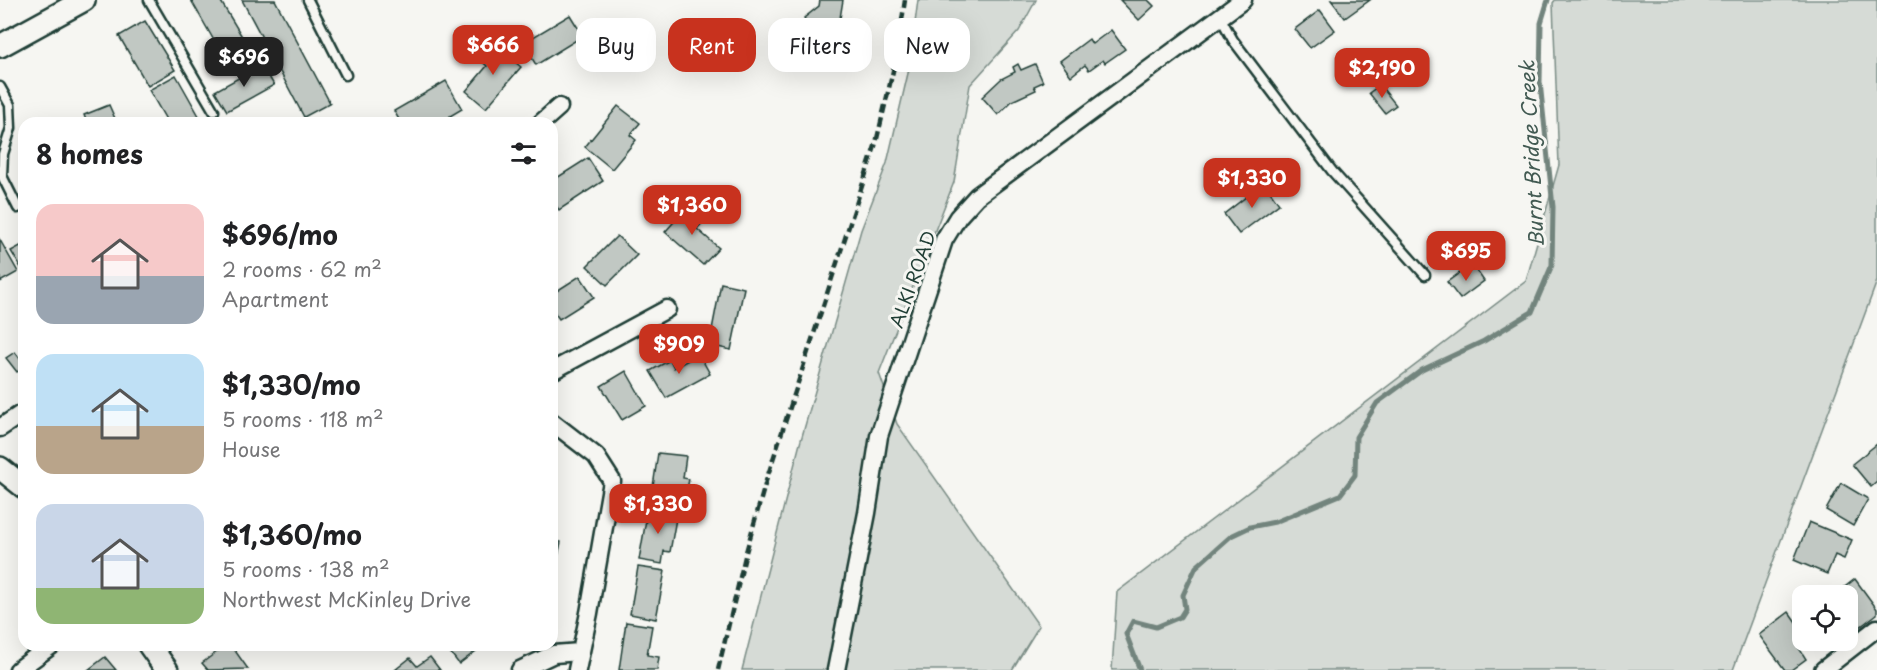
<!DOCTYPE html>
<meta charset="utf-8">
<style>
body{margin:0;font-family:"Playpen Sans",sans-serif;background:#f6f6f6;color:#202124;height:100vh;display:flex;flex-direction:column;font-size:22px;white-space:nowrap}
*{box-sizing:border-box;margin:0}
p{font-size:20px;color:#757577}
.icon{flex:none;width:33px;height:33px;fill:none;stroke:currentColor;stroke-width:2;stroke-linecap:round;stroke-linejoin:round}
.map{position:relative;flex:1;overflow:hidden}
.drawer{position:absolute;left:18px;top:117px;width:540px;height:534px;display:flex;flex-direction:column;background:#fff;border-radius:18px;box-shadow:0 6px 24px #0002}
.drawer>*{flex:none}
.guide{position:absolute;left:576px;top:18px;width:570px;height:54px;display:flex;gap:12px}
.fabs{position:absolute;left:1792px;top:585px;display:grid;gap:12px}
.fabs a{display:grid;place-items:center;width:66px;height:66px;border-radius:12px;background:#fff;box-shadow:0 6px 24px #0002;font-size:30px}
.price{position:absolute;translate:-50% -51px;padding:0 14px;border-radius:12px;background:#c8321e;color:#fff;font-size:20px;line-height:39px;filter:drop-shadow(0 2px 3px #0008)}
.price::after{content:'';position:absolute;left:50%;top:36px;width:18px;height:14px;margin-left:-9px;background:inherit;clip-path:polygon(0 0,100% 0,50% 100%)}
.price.active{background:#222;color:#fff}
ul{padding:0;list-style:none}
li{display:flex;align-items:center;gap:18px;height:150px;padding:0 18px}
li span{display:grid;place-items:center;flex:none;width:168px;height:120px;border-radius:18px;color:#555}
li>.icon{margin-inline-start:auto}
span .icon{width:72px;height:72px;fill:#fffc;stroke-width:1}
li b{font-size:26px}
h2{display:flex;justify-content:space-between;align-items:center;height:72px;padding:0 18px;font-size:26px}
.chip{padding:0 21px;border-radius:18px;background:#fff;box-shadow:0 6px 24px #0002;font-size:21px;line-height:54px}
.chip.active{background:#c8321e;color:#fff}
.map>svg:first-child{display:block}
.green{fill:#d6dbd6;stroke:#7a8c85;stroke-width:1.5}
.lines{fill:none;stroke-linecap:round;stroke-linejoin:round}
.stream{stroke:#72847d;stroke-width:5}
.building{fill:#c1c8c3;stroke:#1f3d34;stroke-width:1.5}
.service-casing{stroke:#1f3d34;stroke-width:13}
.minor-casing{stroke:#1f3d34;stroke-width:21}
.tertiary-casing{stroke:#1f3d34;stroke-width:26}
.service{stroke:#f6f6f2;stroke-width:8}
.minor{stroke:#f6f6f2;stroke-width:16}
.tertiary{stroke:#f6f6f2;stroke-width:21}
.rail{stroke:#1f3d34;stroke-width:4.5;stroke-dasharray:9 4.5;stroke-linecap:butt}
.labels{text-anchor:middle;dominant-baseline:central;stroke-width:6;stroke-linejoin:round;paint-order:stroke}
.street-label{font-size:18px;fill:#1f3d34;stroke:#f6f6f2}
.water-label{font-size:20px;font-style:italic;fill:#425a52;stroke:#f6f6f2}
</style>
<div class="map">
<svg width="1877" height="670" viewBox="0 0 1877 670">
<rect width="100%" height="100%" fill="#f6f6f2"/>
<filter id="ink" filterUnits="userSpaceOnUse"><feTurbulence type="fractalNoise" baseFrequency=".0167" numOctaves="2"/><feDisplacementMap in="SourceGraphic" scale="12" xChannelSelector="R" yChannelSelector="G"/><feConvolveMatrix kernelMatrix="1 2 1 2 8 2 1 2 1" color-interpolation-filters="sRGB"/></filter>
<g filter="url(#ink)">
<g class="green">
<path d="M918,0H1036L1019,31L970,85L954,182L879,373L897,424L1039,626L1012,670H742L799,447L861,230L887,163L909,69Z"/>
<path d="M1555,0H1877V281L1733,670H1112L1117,592L1526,281L1559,165L1553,3Z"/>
</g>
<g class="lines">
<path class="stream" d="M1140,670L1126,634L1133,621L1156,627L1180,617L1185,609L1183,595L1196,567L1231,536L1250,527L1275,522L1340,495L1355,475L1356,437L1377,403L1422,370L1484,341L1532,312L1552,265L1553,207L1540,82L1541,23L1548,0"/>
</g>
<g class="building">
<path d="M191,0H220L255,58L240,67L224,39L216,44Z"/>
<path d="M242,0H275L330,103L304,117Z"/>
<path d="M820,0H843L840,18L817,36L810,28L804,18L819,6Z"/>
<path d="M1120,0H1148L1154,6L1139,20Z"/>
<path d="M1331,0H1370L1345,18Z"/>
<path d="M1320,10L1335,30L1310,48L1295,29Z"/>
<path d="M570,15L583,36L536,65L523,43Z"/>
<path d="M145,21L175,70L148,86L119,36Z"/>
<path d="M1111,30L1125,49L1105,63L1103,60L1089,70L1085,65L1071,76L1060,61L1089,39L1092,44Z"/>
<path d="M494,44L521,67L486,108L466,91L487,66L480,60Z"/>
<path d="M1018,64L1021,70L1035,64L1043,82L1034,86L1036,90L1012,101L998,115L982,97L1001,79L1015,72L1013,67Z"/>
<path d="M262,65L274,85L227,111L215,91Z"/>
<path d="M176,75L203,123H168L149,90Z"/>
<path d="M446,81L462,109L450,116L454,123H401L394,111Z"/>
<path d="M1380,85L1396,105L1385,113L1369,93Z"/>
<path d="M109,105L117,123H87L84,115Z"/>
<path d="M618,106L640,123L630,135L636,140L612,169L585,147Z"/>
<path d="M588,158L603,181L559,210L552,200V181Z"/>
<path d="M1264,183L1279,204L1239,234L1224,214Z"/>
<path d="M688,206L705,220L697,229L719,248L703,265L665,232Z"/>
<path d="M617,236L637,255L607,285L587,266Z"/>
<path d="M0,240L18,272L0,282Z"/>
<path d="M24,244V271H23L11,251Z"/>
<path d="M1472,264L1484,281L1460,299L1447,282Z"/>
<path d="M580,276L594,297L559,319L552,309V294Z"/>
<path d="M721,283L744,288L731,350L709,345Z"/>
<path d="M15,352L24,364V367L17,372L6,358Z"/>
<path d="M699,354L710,374L666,398L650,371L670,360L674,368Z"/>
<path d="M626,371L646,406L622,420L601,386Z"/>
<path d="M1877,444V482L1871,487L1852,464Z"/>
<path d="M658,453L686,456L683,478L689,479L686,495L680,494L678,504L651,500Z"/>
<path d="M1841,483L1868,499L1853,526L1826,510Z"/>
<path d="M648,508L677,513L670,552L664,551L662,564L639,560Z"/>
<path d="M1809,522L1852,540L1844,559L1835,555L1827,574L1794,560Z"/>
<path d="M552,540L561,542L552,585Z"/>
<path d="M638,567L665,571L656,619L630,614Z"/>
<path d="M1855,579L1877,609V614L1852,633L1848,628V596H1845L1841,590Z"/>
<path d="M1789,612L1803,632V640H1809L1799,648L1806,659L1791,670H1785L1759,635Z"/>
<path d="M626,622L652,626L647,655L659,657L657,670H619Z"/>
<path d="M226,645H231L248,669L208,670L202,663Z"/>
<path d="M448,645H484L459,664L446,647Z"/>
<path d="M105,657L116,670H88Z"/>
<path d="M430,657L440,670H395L410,658L417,666Z"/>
</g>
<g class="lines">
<defs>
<g id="service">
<path d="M149,0L214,111"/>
<path d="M308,0L346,75"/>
<path d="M1220,17L1233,40L1332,171L1425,275"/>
<path d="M0,87L10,105L11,128L3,154L2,176L18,208"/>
</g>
<g id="minor">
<path d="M541,123L559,107"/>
<path d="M552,371L667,309"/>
<path d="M552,422L596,456L612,481L589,613L577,670"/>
<path d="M0,428L24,412"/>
<path d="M18,670L52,645"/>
<path d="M520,670L554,654L580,652"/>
<path d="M836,670L867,513L879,436L944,240L958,217L977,196L1243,0"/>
<path d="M1823,670L1877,628"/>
</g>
<g id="tertiary">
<path d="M0,46L84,0"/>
<path d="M0,468L24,487"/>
<path d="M149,645L167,670"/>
</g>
</defs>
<use href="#service" class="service-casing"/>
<use href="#minor" class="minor-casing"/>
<use href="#tertiary" class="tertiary-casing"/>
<use href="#service" class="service"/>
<use href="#minor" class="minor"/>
<use href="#tertiary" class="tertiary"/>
<path class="rail" d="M718,670L746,552L766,481L876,143L897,54L905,0"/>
</g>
</g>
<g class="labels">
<g class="street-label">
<text transform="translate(912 279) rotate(-70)">ALKI ROAD</text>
</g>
<g class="water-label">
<text transform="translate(1531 154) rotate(-93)">Burnt Bridge Creek</text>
</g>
</g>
</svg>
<div class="fabs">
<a><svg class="icon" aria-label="locate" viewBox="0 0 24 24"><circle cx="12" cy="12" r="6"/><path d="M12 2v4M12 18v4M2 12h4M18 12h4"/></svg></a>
</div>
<b class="price" style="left:493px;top:76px">$666</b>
<b class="price active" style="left:244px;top:88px">$696</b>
<b class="price" style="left:1382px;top:99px">$2,190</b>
<b class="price" style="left:1252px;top:209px">$1,330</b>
<b class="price" style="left:692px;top:236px">$1,360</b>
<b class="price" style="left:1466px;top:282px">$695</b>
<b class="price" style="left:679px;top:375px">$909</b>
<b class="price" style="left:658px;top:535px">$1,330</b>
<div class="guide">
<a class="chip">Buy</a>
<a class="chip active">Rent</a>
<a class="chip">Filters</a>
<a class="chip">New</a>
</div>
<section class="drawer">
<h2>8 homes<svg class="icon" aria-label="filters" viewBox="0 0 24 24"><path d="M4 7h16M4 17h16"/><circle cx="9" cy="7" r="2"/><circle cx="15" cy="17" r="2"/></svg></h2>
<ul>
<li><span style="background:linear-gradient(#f6c9c9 60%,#9aa5b1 0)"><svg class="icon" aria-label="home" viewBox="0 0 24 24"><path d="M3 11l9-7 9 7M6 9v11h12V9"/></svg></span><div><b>$696/mo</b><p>2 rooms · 62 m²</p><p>Apartment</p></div></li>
<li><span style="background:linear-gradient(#bfe0f5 60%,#b9a48a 0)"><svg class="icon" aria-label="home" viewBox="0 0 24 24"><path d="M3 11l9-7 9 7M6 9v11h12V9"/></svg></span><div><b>$1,330/mo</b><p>5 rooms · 118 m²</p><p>House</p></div></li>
<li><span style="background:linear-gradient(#c9d6e8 70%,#8fb573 0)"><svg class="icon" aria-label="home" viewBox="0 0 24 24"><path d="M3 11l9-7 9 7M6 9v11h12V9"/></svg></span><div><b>$1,360/mo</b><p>5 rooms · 138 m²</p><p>Northwest McKinley Drive</p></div></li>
</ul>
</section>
</div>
